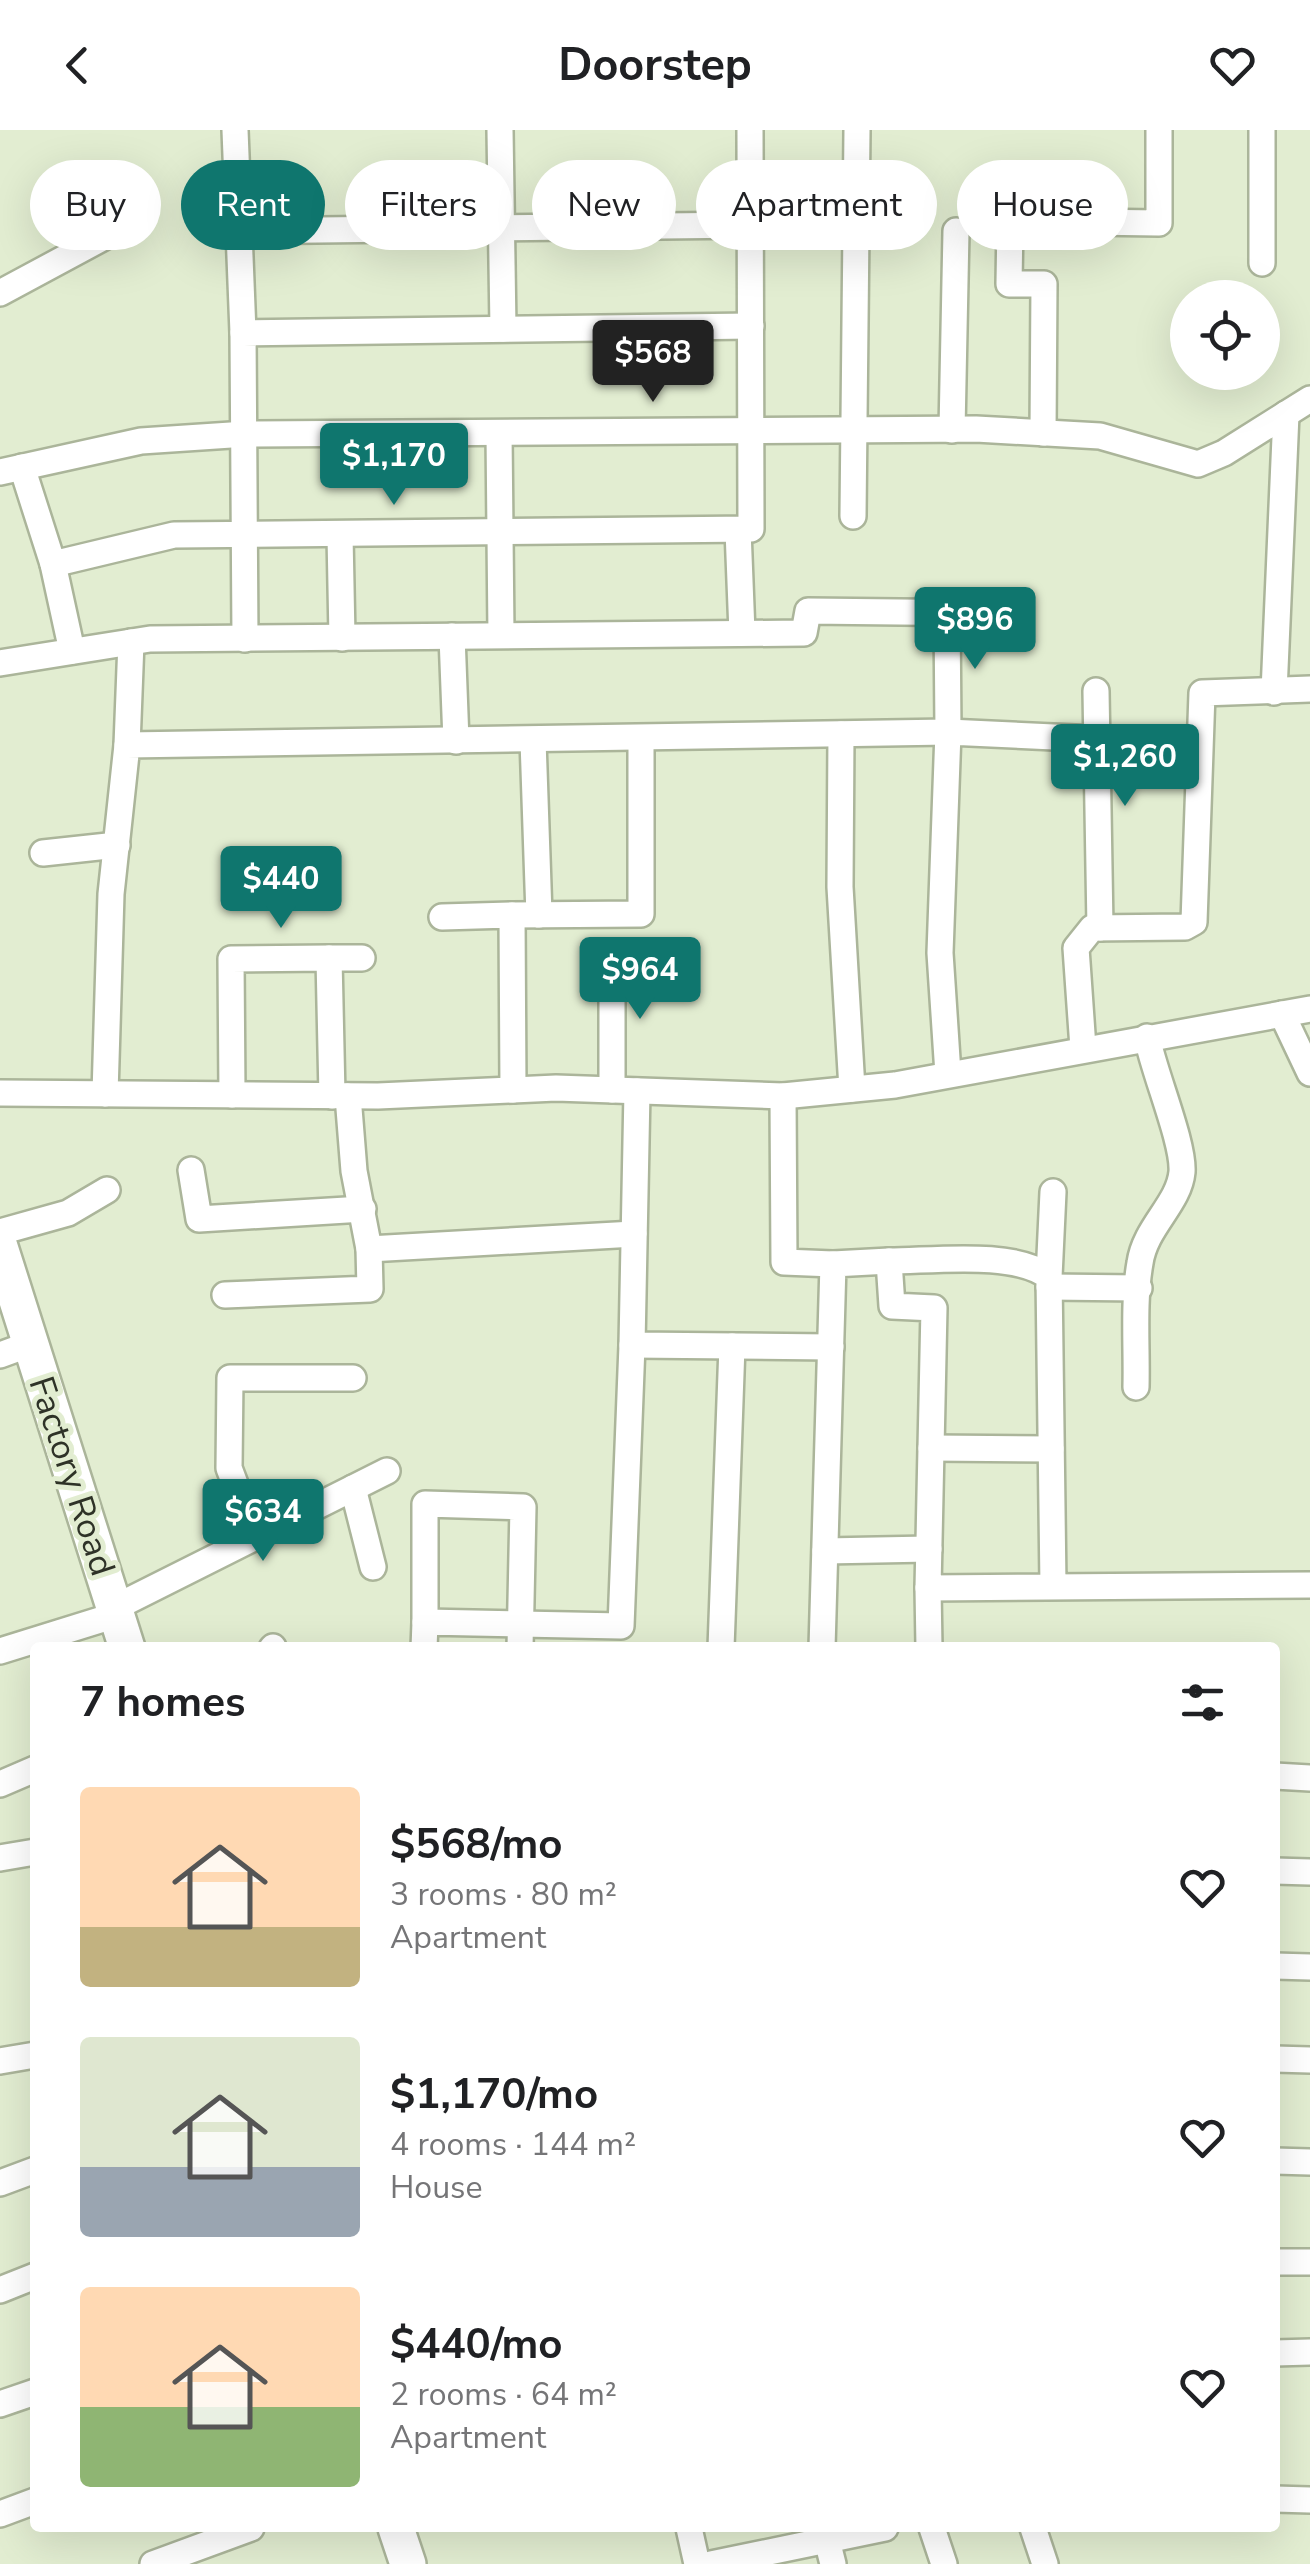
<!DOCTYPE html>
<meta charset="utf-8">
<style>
body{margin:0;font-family:"Nunito Sans",sans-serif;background:#f2f2f2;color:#202124;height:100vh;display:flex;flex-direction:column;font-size:38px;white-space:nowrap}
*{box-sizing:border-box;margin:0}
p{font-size:32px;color:#757577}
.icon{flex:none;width:55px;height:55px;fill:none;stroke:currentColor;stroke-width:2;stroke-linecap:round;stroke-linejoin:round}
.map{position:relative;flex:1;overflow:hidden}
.side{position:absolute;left:30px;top:1512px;width:1250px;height:890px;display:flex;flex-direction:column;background:#fff;border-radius:10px;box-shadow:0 10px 40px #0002}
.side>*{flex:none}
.guide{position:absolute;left:30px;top:30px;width:1250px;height:90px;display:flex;gap:20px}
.fabs{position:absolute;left:1170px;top:150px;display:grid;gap:20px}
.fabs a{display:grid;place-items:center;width:110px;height:110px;border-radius:50%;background:#fff;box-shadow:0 10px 40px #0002;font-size:50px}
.price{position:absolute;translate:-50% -85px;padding:0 22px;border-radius:10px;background:#0f766e;color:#fff;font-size:32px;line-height:65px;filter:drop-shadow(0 2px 5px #0008)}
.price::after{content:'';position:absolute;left:50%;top:60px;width:30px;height:22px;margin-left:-15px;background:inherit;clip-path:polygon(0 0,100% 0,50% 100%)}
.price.on{background:#222;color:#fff}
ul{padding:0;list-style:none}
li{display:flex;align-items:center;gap:30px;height:250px;padding:0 50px}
li span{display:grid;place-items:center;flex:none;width:280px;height:200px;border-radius:10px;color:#555}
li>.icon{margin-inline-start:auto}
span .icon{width:120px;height:120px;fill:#fffc;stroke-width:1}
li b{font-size:42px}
h2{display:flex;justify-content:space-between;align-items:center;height:120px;padding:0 50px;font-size:42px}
.tag{padding:0 35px;border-radius:45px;background:#fff;box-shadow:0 10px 40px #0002;font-size:35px;line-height:90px}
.tag.on{background:#0f766e;color:#fff}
header{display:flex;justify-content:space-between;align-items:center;height:130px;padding:0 50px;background:#fff;font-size:45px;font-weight:700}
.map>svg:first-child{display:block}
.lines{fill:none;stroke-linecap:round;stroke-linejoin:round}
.street-casing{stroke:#abb59a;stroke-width:30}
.secondary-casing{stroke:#abb59a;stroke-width:40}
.street{stroke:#fff;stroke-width:25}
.secondary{stroke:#fff;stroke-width:35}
.labels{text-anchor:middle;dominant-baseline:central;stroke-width:10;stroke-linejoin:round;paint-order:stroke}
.street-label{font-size:35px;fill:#2e3227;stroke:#e2edd1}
</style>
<header><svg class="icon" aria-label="back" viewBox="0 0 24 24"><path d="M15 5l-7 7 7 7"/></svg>Doorstep<svg class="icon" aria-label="heart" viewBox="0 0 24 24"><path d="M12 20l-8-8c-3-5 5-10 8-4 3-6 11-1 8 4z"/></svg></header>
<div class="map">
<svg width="1310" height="2434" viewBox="0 0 1310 2434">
<rect width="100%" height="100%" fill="#e2edd1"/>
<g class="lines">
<defs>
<g id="street">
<path d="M235,0L243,203"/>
<path d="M500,0L503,199"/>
<path d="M1262,0V133"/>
<path d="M238,101L751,95"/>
<path d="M0,163L132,92"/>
<path d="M952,300L956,101"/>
<path d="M499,303L501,505"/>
<path d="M1043,303L1044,154H1009L1010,91L1159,93V0"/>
<path d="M22,337L53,434L174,405L751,399L750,0"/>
<path d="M0,342L141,311L246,304L976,299L1100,306L1198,334L1224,323L1310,269"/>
<path d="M853,386L857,0"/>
<path d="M738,400L742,503"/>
<path d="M340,405L342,508"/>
<path d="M53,434L72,521"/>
<path d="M452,506L456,611"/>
<path d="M245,509L243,203L751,196"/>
<path d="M0,533L150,509L804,503L808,481L992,483"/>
<path d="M1096,561L1100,798"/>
<path d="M1274,562L1286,284"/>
<path d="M841,604L840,757L852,959"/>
<path d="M533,610L539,785"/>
<path d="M127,615L131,512"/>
<path d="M43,723L117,715"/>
<path d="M512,785L641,784V608"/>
<path d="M442,787L512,785L513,960"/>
<path d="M612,824V960"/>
<path d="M329,828H362"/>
<path d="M1282,884L1310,943"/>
<path d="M1083,918L1076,818L1092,798L1185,797L1194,792L1202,563L1310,559"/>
<path d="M948,944L940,823L948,602L1097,609"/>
<path d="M637,961L632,1215L831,1217"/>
<path d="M0,963L378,966L556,958L783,966L895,955L1310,879"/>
<path d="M105,964L111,764L127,615L948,602L947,482"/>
<path d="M232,965L231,829L329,828L332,966"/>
<path d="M348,966L354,1041L369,1119L634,1104"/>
<path d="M783,966L784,1132L833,1134"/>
<path d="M191,1040L199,1089L363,1079"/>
<path d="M0,1102L68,1083L107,1060"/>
<path d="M1049,1147L1053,1062"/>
<path d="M1049,1157L1139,1158"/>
<path d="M225,1165L370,1159L369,1119"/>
<path d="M0,1225L30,1214"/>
<path d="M1136,1257C1137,1217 1133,1172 1140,1133C1145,1097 1179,1074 1182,1042C1184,1013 1154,943 1147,907"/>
<path d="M931,1318L1051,1319"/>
<path d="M353,1358L373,1437"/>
<path d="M255,1407L229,1338L230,1248H353"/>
<path d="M825,1421L929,1419"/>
<path d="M1053,1456L1049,1147C1015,1120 932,1131 889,1131L892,1176L934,1178L928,1458L1310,1455"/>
<path d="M928,1458L929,1518"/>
<path d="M114,1478L387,1341"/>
<path d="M425,1492V1374L523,1377L520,1518"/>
<path d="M272,1518L273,1517"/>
<path d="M424,1518L425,1492L621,1496L632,1215"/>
<path d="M721,1518L732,1216"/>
<path d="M822,1518L833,1134L889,1131"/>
<path d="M0,1521L116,1485"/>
<path d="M1275,1646L1310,1648"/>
<path d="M0,1654L35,1639"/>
<path d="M0,1728L35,1722"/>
<path d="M1275,1741L1310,1742"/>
<path d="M1275,1836L1310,1837"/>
<path d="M1275,1929L1310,1930"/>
<path d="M0,1931L35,1925"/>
<path d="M1275,2031L1310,2032"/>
<path d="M0,2053L35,2040"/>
<path d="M1275,2132H1310"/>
<path d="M0,2160L35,2146"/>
<path d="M1275,2223L1310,2222"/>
<path d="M0,2274L35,2262"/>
<path d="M1275,2369L1310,2370"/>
<path d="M0,2384L35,2371"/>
<path d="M689,2398L697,2434"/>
<path d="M932,2398L944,2434"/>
<path d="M1033,2398L1045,2434"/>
<path d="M827,2410L833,2434"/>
<path d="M153,2434L251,2398"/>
<path d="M711,2434L885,2398"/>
</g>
<g id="secondary">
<path d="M0,1117L127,1518"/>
<path d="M396,2398L408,2434"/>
</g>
</defs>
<use href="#street" class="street-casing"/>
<use href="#secondary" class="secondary-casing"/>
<use href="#street" class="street"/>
<use href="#secondary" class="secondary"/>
</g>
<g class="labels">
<g class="street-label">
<text transform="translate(72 1346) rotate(72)">Factory Road</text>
</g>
</g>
</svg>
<div class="fabs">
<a><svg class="icon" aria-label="locate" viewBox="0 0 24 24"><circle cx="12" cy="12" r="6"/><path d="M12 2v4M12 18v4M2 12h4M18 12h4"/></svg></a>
</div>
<b class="price on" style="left:653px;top:275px">$568</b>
<b class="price" style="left:394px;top:378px">$1,170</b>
<b class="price" style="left:975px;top:542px">$896</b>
<b class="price" style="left:1125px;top:679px">$1,260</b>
<b class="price" style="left:281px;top:801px">$440</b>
<b class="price" style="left:640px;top:892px">$964</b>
<b class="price" style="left:263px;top:1434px">$634</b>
<div class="guide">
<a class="tag">Buy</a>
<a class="tag on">Rent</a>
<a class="tag">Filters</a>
<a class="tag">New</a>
<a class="tag">Apartment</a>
<a class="tag">House</a>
</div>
<section class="side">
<h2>7 homes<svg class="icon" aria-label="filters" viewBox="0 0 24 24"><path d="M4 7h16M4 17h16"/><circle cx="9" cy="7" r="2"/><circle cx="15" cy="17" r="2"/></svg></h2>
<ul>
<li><span style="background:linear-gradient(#ffd9b3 70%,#c2b280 0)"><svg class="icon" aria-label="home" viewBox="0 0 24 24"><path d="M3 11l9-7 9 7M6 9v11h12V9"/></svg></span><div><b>$568/mo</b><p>3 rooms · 80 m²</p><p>Apartment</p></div><svg class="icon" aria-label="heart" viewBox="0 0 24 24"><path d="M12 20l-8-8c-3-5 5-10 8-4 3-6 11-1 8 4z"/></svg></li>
<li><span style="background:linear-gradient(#dfe7d0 65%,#9aa5b1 0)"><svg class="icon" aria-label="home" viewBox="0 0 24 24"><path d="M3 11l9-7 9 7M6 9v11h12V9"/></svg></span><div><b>$1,170/mo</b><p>4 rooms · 144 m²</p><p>House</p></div><svg class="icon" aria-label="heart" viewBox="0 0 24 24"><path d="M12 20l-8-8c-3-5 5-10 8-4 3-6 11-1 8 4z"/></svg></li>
<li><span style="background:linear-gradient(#ffd9b3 60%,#8fb573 0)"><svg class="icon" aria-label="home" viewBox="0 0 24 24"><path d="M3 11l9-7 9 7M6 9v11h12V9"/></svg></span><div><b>$440/mo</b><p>2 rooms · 64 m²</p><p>Apartment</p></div><svg class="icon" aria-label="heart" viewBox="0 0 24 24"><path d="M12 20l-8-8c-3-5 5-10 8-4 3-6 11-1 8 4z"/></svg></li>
</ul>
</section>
</div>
